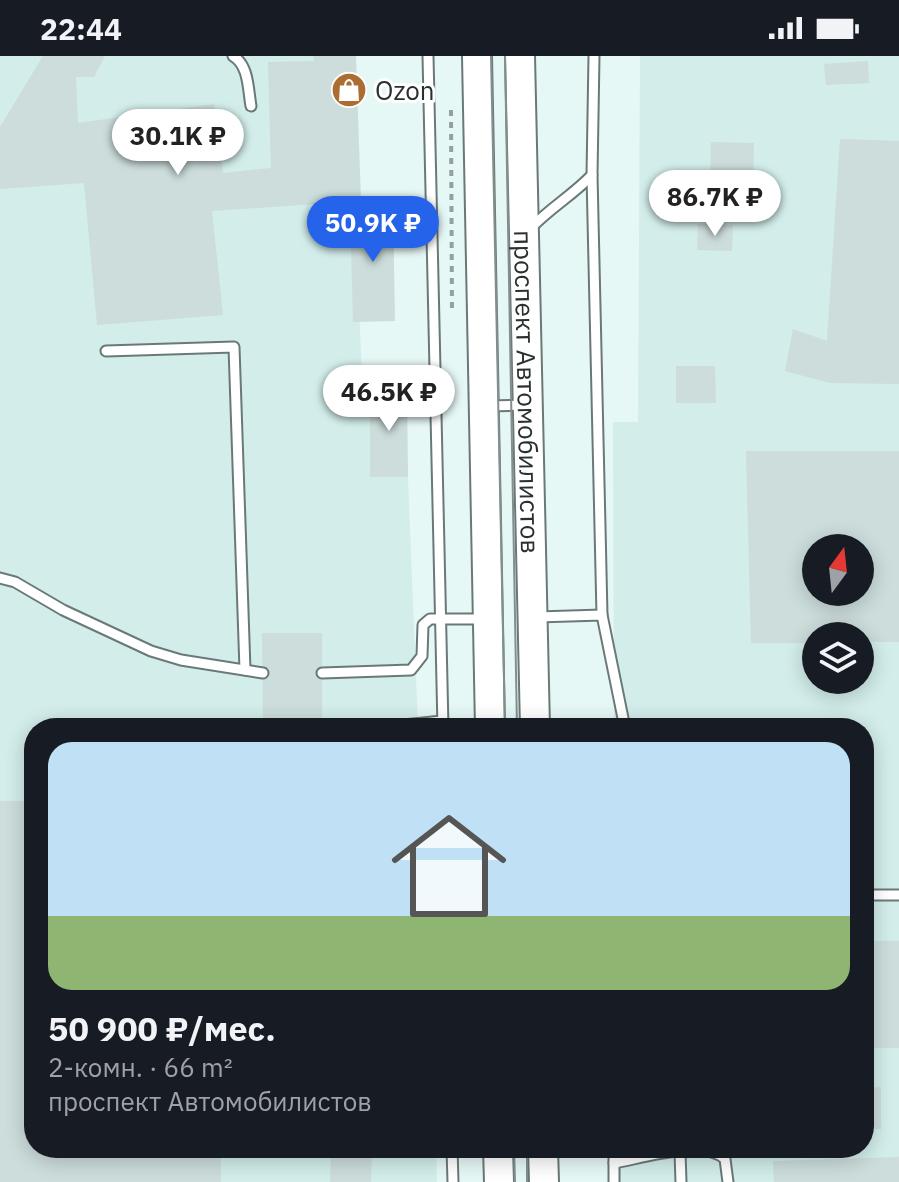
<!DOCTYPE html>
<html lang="ru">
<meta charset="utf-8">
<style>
body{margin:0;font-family:"IBM Plex Sans",sans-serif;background:#20242c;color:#f1f3f6;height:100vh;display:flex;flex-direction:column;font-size:30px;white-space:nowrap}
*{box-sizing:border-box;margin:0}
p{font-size:26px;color:#9ea1a6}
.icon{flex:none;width:44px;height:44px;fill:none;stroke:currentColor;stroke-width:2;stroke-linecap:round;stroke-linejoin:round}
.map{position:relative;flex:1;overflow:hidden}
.panel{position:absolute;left:24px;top:662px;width:850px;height:440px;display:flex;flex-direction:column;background:#171b24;border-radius:32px;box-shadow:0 4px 20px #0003}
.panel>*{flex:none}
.needle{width:52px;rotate:15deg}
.fabs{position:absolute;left:802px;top:478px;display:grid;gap:16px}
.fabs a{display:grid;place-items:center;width:72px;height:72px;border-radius:50%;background:#171b24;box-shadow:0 4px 20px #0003;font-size:40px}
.price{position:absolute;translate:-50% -68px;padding:0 18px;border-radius:28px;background:#fff;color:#222;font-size:26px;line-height:52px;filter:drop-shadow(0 2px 4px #0008)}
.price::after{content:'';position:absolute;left:50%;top:48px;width:24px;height:18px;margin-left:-12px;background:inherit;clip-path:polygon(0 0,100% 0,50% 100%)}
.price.active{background:#2563eb;color:#fff}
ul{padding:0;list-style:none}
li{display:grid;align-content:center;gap:16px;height:424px;padding:0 24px}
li+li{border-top:2px solid #363941}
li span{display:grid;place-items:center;height:248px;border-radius:24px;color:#555}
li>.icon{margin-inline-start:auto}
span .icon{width:144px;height:144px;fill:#fffc;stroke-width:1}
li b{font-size:34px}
.status{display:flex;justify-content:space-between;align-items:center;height:56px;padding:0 40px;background:#171b24;direction:ltr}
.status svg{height:22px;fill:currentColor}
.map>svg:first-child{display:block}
.built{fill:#d2edea;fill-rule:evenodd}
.building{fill:#ccdddb;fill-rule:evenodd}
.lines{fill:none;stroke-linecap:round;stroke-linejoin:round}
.service-casing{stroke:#6a7978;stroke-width:13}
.primary-casing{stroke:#6a7978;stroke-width:32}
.path{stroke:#93a09f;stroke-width:4;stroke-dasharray:6 6;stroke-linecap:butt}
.service{stroke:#fff;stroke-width:9}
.primary{stroke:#fff;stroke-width:28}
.tram{stroke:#838f8e;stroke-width:2}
.labels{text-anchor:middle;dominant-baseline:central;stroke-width:6;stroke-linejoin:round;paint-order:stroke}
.poi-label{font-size:26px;fill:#29302f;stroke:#fff;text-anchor:start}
.street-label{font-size:26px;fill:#29302f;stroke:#fff}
</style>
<div class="status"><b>22:44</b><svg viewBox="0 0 49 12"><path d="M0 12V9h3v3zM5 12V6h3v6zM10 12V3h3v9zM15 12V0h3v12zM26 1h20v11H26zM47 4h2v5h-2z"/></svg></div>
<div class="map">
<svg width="899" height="1126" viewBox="0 0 899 1126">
<rect width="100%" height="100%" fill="#e6f8f6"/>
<g class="built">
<path d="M0,0H348L362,320L404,323L418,672H34V1092H436L437,1126H0Z"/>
<path d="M640,0H899V1126H618L617,1092H864V672H614L613,366H638ZM816,492H860V536H816ZM816,580H860V624H816Z"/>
</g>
<g class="building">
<path d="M43,0H105L94,21H76L78,67L214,48L223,117L271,112L268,6L314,5L313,0H356L361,145L212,155L223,259L97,269L84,127L0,133V71Z"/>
<path d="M868,5L869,27L826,29L824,8Z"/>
<path d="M840,83L899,85V328L830,327L785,315L793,273L827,285Z"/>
<path d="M711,86L754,87L753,128L710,126Z"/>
<path d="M393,151L395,265L353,266L350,152Z"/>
<path d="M698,168L733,169L732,195L697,194Z"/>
<path d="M676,310H715L716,347H676Z"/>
<path d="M370,332H407L408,421H370Z"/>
<path d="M746,395H899V586H860V580H816V587H751ZM816,492H860V536H816Z"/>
<path d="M262,577H322V672H263Z"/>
<path d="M0,745H34V1092H221V1126H0Z"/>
<rect x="864" y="885" width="35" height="107"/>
<path d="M881,1031V1073H864V1032Z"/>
<path d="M331,1092H372L371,1126H330Z"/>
<path d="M899,1101V1126H774L773,1105Z"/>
</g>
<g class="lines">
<defs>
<g id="service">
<path d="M233,0C249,9 248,34 251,50"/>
<path d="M428,0L443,672"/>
<path d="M592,119L602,559"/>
<path d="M531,172C550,152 573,139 592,119L594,0"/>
<path d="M106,295L234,291L245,614"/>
<path d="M487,350L524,349"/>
<path d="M0,522L15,526L63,554L151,595L181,604L263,617"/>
<path d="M537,561L602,559L625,672"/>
<path d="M322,617L411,614L422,600L423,569L430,563H484"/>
<path d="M374,672L442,665"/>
<path d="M864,839H899"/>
<path d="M452,1092L453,1126"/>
<path d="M614,1092V1126"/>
<path d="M680,1096L681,1126"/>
<path d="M614,1107C643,1102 703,1083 725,1103L728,1126"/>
</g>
<g id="primary">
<path d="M477,0L490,672"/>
<path id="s1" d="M520,0L535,672"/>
<path d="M498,1092L499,1126"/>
<path d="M543,1092L544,1126"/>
</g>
</defs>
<use href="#service" class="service-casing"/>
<use href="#primary" class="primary-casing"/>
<path class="path" d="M451,54L452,258"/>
<use href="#service" class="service"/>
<use href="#primary" class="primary"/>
<g class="tram">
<path d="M491,0L505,672"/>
<path d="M505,0L517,672"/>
<path d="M514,1092L515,1126"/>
<path d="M527,1092V1126"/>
</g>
</g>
<defs>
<symbol id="shop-disc" viewBox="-11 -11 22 22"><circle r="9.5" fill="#ac6d33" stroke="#fff"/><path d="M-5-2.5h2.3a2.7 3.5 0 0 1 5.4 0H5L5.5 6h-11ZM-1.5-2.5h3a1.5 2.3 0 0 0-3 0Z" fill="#fff"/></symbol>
</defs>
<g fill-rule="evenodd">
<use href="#shop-disc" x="329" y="14" width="40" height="40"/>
</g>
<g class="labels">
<g class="poi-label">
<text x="375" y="34">Ozon</text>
</g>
<g class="street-label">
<text stroke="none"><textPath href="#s1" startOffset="336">проспект Автомобилистов</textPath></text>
</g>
</g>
</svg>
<div class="fabs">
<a><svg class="needle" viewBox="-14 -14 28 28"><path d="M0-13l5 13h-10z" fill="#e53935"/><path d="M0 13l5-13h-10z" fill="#9ea1a6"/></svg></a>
<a><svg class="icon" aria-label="layers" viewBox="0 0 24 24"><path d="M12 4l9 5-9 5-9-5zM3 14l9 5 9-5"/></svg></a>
</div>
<b class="price" style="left:178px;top:121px">30.1K ₽</b>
<b class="price" style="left:715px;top:182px">86.7K ₽</b>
<b class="price active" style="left:373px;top:208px">50.9K ₽</b>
<b class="price" style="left:389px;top:377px">46.5K ₽</b>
<section class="panel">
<ul>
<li><span style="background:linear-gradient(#bfe0f5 70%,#8fb573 0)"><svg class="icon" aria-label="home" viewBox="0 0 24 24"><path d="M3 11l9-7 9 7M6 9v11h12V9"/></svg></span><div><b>50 900 ₽/мес.</b><p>2-комн. · 66 m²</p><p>проспект Автомобилистов</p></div></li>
</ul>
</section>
</div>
